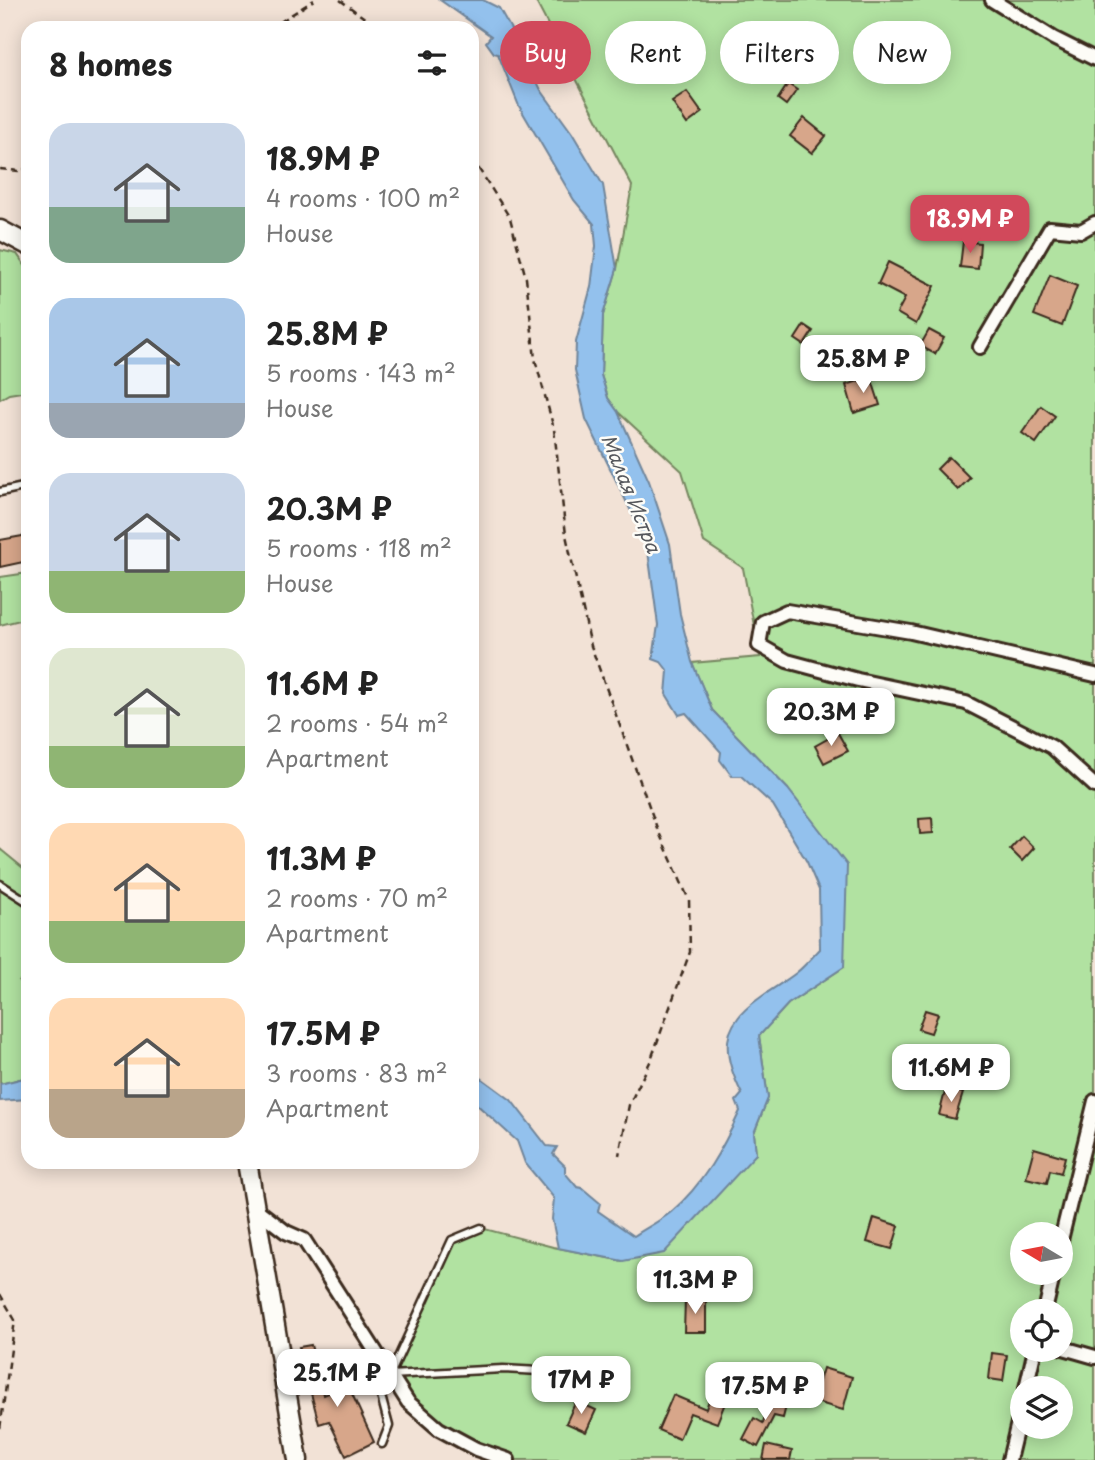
<!DOCTYPE html>
<meta charset="utf-8">
<style>
body{margin:0;font-family:"Playpen Sans",sans-serif;background:#f6f6f6;color:#222;height:100vh;display:flex;flex-direction:column;font-size:26px;white-space:nowrap}
*{box-sizing:border-box;margin:0}
p{font-size:23px;color:#767676}
.icon{flex:none;width:38px;height:38px;fill:none;stroke:currentColor;stroke-width:2;stroke-linecap:round;stroke-linejoin:round}
.map{position:relative;flex:1;overflow:hidden}
.panel{position:absolute;left:21px;top:21px;width:458px;height:1148px;display:flex;flex-direction:column;background:#fff;border-radius:21px;box-shadow:0 4px 18px #0003}
.panel>*{flex:none}
.guide{position:absolute;left:500px;top:21px;width:488px;height:63px;display:flex;gap:14px}
.needle{width:46px;rotate:280deg}
.controls{position:absolute;left:1010px;top:1222px;display:grid;gap:14px}
.controls a{display:grid;place-items:center;width:63px;height:63px;border-radius:50%;background:#fff;box-shadow:0 4px 18px #0003;font-size:35px}
.price{position:absolute;translate:-50% -60px;padding:0 16px;border-radius:14px;background:#fff;color:#222;font-size:23px;line-height:46px;filter:drop-shadow(0 2px 4px #0008)}
.price::after{content:'';position:absolute;left:50%;top:42px;width:21px;height:16px;margin-left:-10px;background:inherit;clip-path:polygon(0 0,100% 0,50% 100%)}
.price.current{background:#d1495b;color:#fff}
ul{padding:0;list-style:none}
li{display:flex;align-items:center;gap:21px;height:175px;padding:0 28px}
li span{display:grid;place-items:center;flex:none;width:196px;height:140px;border-radius:21px;color:#555}
li>.icon{margin-inline-start:auto}
span .icon{width:84px;height:84px;fill:#fffc;stroke-width:1}
li b{font-size:30px}
h2{display:flex;justify-content:space-between;align-items:center;height:84px;padding:0 28px;font-size:30px}
.chip{padding:0 24px;border-radius:32px;background:#fff;box-shadow:0 4px 18px #0003;font-size:24px;line-height:63px}
.chip.current{background:#d1495b;color:#fff}
.map>svg:first-child{display:block}
.green{fill:#b1e2a1;stroke:#768660;stroke-width:2;fill-rule:evenodd}
.water{fill:#93c1ed;stroke:#70859a;stroke-width:2}
.building{fill:#d7a68a;stroke:#3b2a1e;stroke-width:2}
.lines{fill:none;stroke-linecap:round;stroke-linejoin:round}
.service-casing{stroke:#3b2a1e;stroke-width:11}
.minor-casing{stroke:#3b2a1e;stroke-width:18}
.secondary-casing{stroke:#3b2a1e;stroke-width:23}
.path{stroke:#3b2a1e;stroke-width:2.5;stroke-dasharray:7 5;stroke-linecap:butt}
.service{stroke:#fdfcf7;stroke-width:6}
.minor{stroke:#fdfcf7;stroke-width:12}
.secondary{stroke:#fdfcf7;stroke-width:18}
.labels{text-anchor:middle;dominant-baseline:central;stroke-width:5;stroke-linejoin:round;paint-order:stroke}
.water-label{font-size:19px;font-style:italic;fill:#55575c;stroke:#fdfcf7}
</style>
<div class="map">
<svg width="1095" height="1460" viewBox="0 0 1095 1460">
<rect width="100%" height="100%" fill="#f2e2d6"/>
<filter id="ink" filterUnits="userSpaceOnUse"><feTurbulence type="fractalNoise" baseFrequency=".0143" numOctaves="2"/><feDisplacementMap in="SourceGraphic" scale="14" xChannelSelector="R" yChannelSelector="G"/><feConvolveMatrix kernelMatrix="1 2 1 2 8 2 1 2 1" color-interpolation-filters="sRGB"/></filter>
<g filter="url(#ink)">
<g class="green">
<path d="M535,0H1095V1460H508L439,1429L390,1375L452,1240L481,1228L553,1247L622,1261L756,1154L754,1133L768,1098L759,1036L788,1004L844,967L788,789L712,710L692,663L760,657L743,568L704,542L682,471L618,412L608,398L601,375L603,315L617,269L632,186ZM1022,1234H1060V1272H1022ZM1022,1311H1060V1349H1022ZM1022,1388H1060V1426H1022Z"/>
<path d="M0,250L17,254L28,270V391L9,394L0,399Z"/>
<path d="M28,573V618L0,625V577Z"/>
<path d="M0,849L28,872V975L19,981L28,997V1077L0,1084Z"/>
</g>
<g class="water">
<path d="M440,0H483L499,8L517,40L541,90L572,133L603,185L617,269L603,315L601,375L608,398L618,412L649,481L670,544L680,614L692,662L712,710L788,789L847,865L844,967L788,1004L759,1036L768,1098L754,1133L756,1154L664,1253L623,1261L558,1248L552,1219L554,1198L525,1163L517,1141L473,1101V1072L511,1100L547,1146L557,1147L553,1154L565,1166V1173L577,1187L582,1188L600,1203L598,1211L634,1236C646,1228 660,1221 671,1212C703,1185 723,1148 740,1111L736,1101L742,1094C734,1078 726,1059 728,1041C732,1008 773,991 796,973C805,966 812,957 820,949L819,890L807,862L773,805L741,776H732L720,760L721,752L686,713L679,715L666,694L668,671L661,662L653,659L658,625L647,544L586,419L575,370L576,342L591,287L596,246L594,224L574,200L519,106L498,54L494,53L486,42L491,36Z"/>
<path d="M28,1077V1099L0,1101V1084Z"/>
</g>
<g class="building">
<path d="M788,84L797,90L786,105L778,99Z"/>
<path d="M687,92L702,113L687,124L672,102Z"/>
<path d="M804,118L826,136L812,153L790,136Z"/>
<path d="M963,241L980,243L978,269L960,267Z"/>
<path d="M888,262L935,286L916,324L897,313L905,298L878,284Z"/>
<path d="M1050,275L1077,286L1062,326L1034,315Z"/>
<path d="M804,325L813,331L804,345L795,339Z"/>
<path d="M929,330L944,338L935,354L920,346Z"/>
<path d="M871,377L880,405L854,413L846,385Z"/>
<path d="M1041,406L1055,416L1036,443L1022,433Z"/>
<path d="M949,457L970,478L958,490L937,469Z"/>
<path d="M28,535V561L0,567V540Z"/>
<path d="M838,733L848,751L824,763L815,746Z"/>
<path d="M932,818L933,833L920,834L919,819Z"/>
<path d="M1022,836L1034,848L1022,861L1010,849Z"/>
<path d="M925,1010L938,1014L931,1033L918,1029Z"/>
<path d="M946,1088L963,1093L955,1119L939,1115Z"/>
<path d="M1034,1148L1065,1157L1061,1173L1050,1170L1047,1183L1026,1178Z"/>
<path d="M874,1218L899,1226L892,1249L867,1242Z"/>
<path d="M685,1300L706,1301V1332H684Z"/>
<path d="M311,1345L324,1395L348,1385L374,1442L346,1456L329,1421L319,1424L299,1347Z"/>
<path d="M992,1353L1007,1355L1003,1381L989,1379Z"/>
<path d="M823,1368L852,1377L843,1410L813,1401Z"/>
<path d="M673,1395L706,1409L710,1397L725,1403L717,1423L690,1413L679,1439L658,1430Z"/>
<path d="M769,1398L787,1402L783,1418L774,1416L758,1447L743,1439L754,1418L763,1423Z"/>
<path d="M576,1401L596,1410L586,1432L566,1423Z"/>
<path d="M766,1445L792,1451L790,1460H763Z"/>
</g>
<g class="lines">
<defs>
<g id="service">
<path d="M0,492L28,486"/>
<path d="M0,884L28,902"/>
<path d="M481,1228L452,1240L390,1375L503,1369L614,1375"/>
<path d="M382,1444L389,1426L381,1396L390,1375"/>
</g>
<g id="minor">
<path d="M992,0L1053,38L1095,59"/>
<path d="M980,347L1050,228L1081,231L1095,223"/>
<path d="M1095,675L911,632L787,611L763,622L759,645L787,661L858,680L966,703L1052,747L1095,786"/>
<path d="M256,1209L286,1232L304,1240L408,1402L439,1429L476,1449L508,1460"/>
<path d="M1060,1244L1095,1101"/>
<path d="M1045,1311L1054,1272"/>
<path d="M1060,1347L1095,1357"/>
<path d="M1026,1388L1035,1349"/>
<path d="M1009,1460L1022,1406"/>
</g>
<g id="secondary">
<path d="M0,230L28,245"/>
<path d="M247,1162L298,1460"/>
</g>
</defs>
<use href="#service" class="service-casing"/>
<use href="#minor" class="minor-casing"/>
<use href="#secondary" class="secondary-casing"/>
<g class="path">
<path d="M340,0L366,19L373,28"/>
<path d="M271,28L314,0"/>
<path d="M472,158L510,218L526,278L535,359L554,429L566,535L591,646L657,828L689,900L690,952L650,1062L629,1105L619,1155"/>
<path d="M0,169L19,171L28,168"/>
<path d="M0,1294L15,1320L0,1429"/>
</g>
<use href="#service" class="service"/>
<use href="#minor" class="minor"/>
<use href="#secondary" class="secondary"/>
</g>
</g>
<g class="labels">
<g class="water-label">
<text transform="translate(632 493) rotate(68)">Малая Истра</text>
</g>
</g>
</svg>
<div class="controls">
<a><svg class="needle" viewBox="-14 -14 28 28"><path d="M0-13l5 13h-10z" fill="#e53935"/><path d="M0 13l5-13h-10z" fill="#767676"/></svg></a>
<a><svg class="icon" aria-label="locate" viewBox="0 0 24 24"><circle cx="12" cy="12" r="6"/><path d="M12 2v4M12 18v4M2 12h4M18 12h4"/></svg></a>
<a><svg class="icon" aria-label="layers" viewBox="0 0 24 24"><path d="M12 4l9 5-9 5-9-5zM3 14l9 5 9-5"/></svg></a>
</div>
<b class="price current" style="left:970px;top:255px">18.9M ₽</b>
<b class="price" style="left:863px;top:395px">25.8M ₽</b>
<b class="price" style="left:831px;top:748px">20.3M ₽</b>
<b class="price" style="left:951px;top:1104px">11.6M ₽</b>
<b class="price" style="left:695px;top:1316px">11.3M ₽</b>
<b class="price" style="left:337px;top:1409px">25.1M ₽</b>
<b class="price" style="left:581px;top:1416px">17M ₽</b>
<b class="price" style="left:765px;top:1422px">17.5M ₽</b>
<div class="guide">
<a class="chip current">Buy</a>
<a class="chip">Rent</a>
<a class="chip">Filters</a>
<a class="chip">New</a>
</div>
<section class="panel">
<h2>8 homes<svg class="icon" aria-label="filters" viewBox="0 0 24 24"><path d="M4 7h16M4 17h16"/><circle cx="9" cy="7" r="2"/><circle cx="15" cy="17" r="2"/></svg></h2>
<ul>
<li><span style="background:linear-gradient(#c9d6e8 60%,#7fa58c 0)"><svg class="icon" aria-label="home" viewBox="0 0 24 24"><path d="M3 11l9-7 9 7M6 9v11h12V9"/></svg></span><div><b>18.9M ₽</b><p>4 rooms · 100 m²</p><p>House</p></div></li>
<li><span style="background:linear-gradient(#a9c7e8 75%,#9aa5b1 0)"><svg class="icon" aria-label="home" viewBox="0 0 24 24"><path d="M3 11l9-7 9 7M6 9v11h12V9"/></svg></span><div><b>25.8M ₽</b><p>5 rooms · 143 m²</p><p>House</p></div></li>
<li><span style="background:linear-gradient(#c9d6e8 70%,#8fb573 0)"><svg class="icon" aria-label="home" viewBox="0 0 24 24"><path d="M3 11l9-7 9 7M6 9v11h12V9"/></svg></span><div><b>20.3M ₽</b><p>5 rooms · 118 m²</p><p>House</p></div></li>
<li><span style="background:linear-gradient(#dfe7d0 70%,#8fb573 0)"><svg class="icon" aria-label="home" viewBox="0 0 24 24"><path d="M3 11l9-7 9 7M6 9v11h12V9"/></svg></span><div><b>11.6M ₽</b><p>2 rooms · 54 m²</p><p>Apartment</p></div></li>
<li><span style="background:linear-gradient(#ffd9b3 70%,#8fb573 0)"><svg class="icon" aria-label="home" viewBox="0 0 24 24"><path d="M3 11l9-7 9 7M6 9v11h12V9"/></svg></span><div><b>11.3M ₽</b><p>2 rooms · 70 m²</p><p>Apartment</p></div></li>
<li><span style="background:linear-gradient(#ffd9b3 65%,#b9a48a 0)"><svg class="icon" aria-label="home" viewBox="0 0 24 24"><path d="M3 11l9-7 9 7M6 9v11h12V9"/></svg></span><div><b>17.5M ₽</b><p>3 rooms · 83 m²</p><p>Apartment</p></div></li>
</ul>
</section>
</div>
